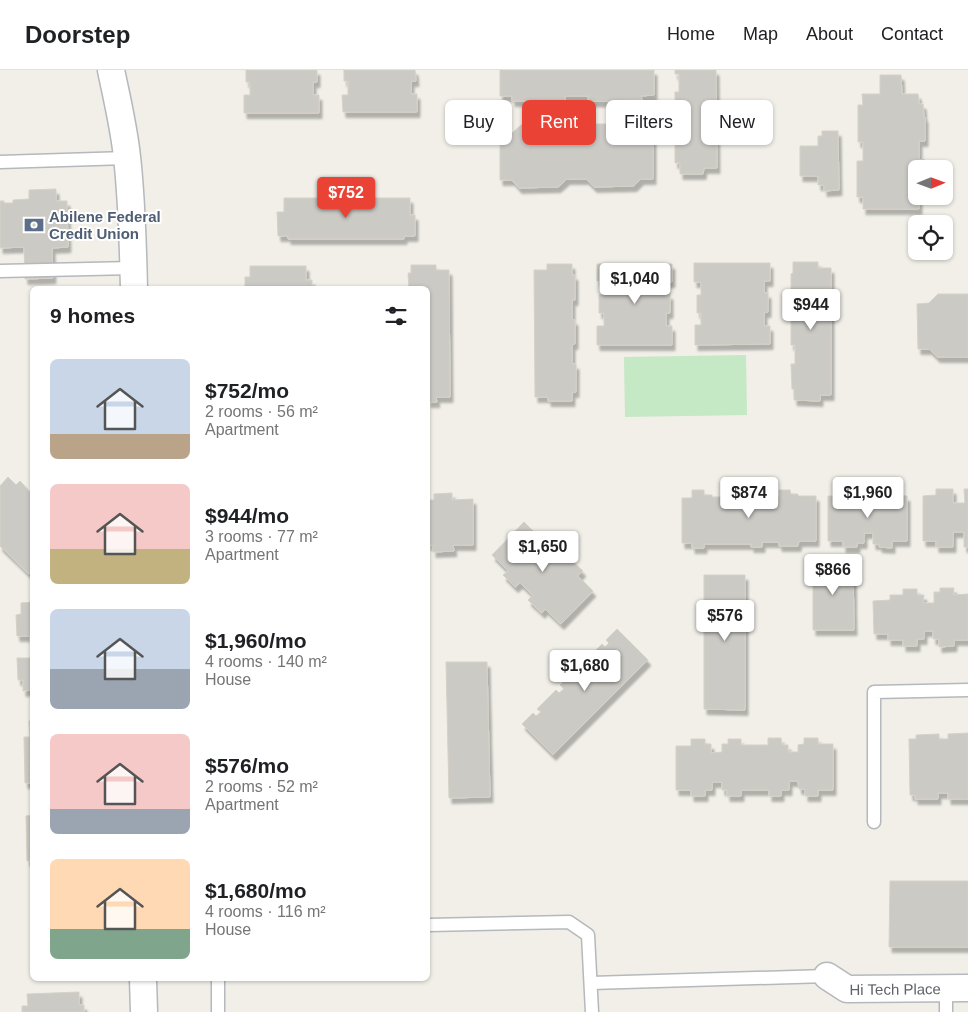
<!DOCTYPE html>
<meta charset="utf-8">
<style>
body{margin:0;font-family:Helvetica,sans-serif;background:#f6f6f6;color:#202124;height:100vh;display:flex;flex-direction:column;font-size:19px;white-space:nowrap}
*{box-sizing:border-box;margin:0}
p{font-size:16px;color:#757577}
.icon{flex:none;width:28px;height:28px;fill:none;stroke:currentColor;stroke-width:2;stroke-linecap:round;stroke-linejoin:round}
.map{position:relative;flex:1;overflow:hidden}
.details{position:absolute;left:30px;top:216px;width:400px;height:695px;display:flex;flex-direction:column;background:#fff;border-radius:8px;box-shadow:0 1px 4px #0004}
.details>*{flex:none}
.banner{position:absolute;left:445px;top:30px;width:448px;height:45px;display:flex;gap:10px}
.needle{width:32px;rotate:89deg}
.fabs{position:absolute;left:908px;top:90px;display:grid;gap:10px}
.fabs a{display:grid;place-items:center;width:45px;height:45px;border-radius:8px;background:#fff;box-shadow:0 1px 4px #0004;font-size:25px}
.price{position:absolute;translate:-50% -42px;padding:0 11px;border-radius:5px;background:#fff;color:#222;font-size:16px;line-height:32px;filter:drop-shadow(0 1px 2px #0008)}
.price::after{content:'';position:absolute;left:50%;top:30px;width:15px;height:11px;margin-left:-8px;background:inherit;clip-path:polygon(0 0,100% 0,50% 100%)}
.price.current{background:#ea4335;color:#fff}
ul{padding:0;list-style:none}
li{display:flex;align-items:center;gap:15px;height:125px;padding:0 20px}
li span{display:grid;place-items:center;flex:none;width:140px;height:100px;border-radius:8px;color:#555}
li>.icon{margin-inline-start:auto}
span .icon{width:60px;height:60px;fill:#fffc;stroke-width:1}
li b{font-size:21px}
h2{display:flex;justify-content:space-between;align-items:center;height:60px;padding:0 20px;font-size:21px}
.chip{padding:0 18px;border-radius:8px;background:#fff;box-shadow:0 1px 4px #0004;font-size:18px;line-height:45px}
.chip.current{background:#ea4335;color:#fff}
header{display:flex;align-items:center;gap:30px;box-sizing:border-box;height:70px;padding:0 25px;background:#fff;border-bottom:1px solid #e0e0e0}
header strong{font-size:24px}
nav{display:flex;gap:28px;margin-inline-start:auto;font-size:18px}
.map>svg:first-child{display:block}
.green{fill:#c5e8c5}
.building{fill:#cccac5;stroke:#d6d1c6;filter:url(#shadow)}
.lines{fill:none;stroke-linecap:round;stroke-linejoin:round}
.service-casing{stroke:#b5b8bc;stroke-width:15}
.minor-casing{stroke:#b5b8bc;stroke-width:29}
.service{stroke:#fff;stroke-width:12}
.minor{stroke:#fff;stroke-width:26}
.labels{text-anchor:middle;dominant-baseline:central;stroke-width:4;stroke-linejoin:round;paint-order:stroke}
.service-label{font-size:15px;font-weight:bold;fill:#4e5e75;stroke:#fff;text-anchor:start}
.street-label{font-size:15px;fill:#5f6368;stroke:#fff}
</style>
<header>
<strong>Doorstep</strong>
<nav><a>Home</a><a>Map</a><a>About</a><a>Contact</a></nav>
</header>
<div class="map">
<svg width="968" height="942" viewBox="0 0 968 942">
<defs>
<filter id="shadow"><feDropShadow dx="3" dy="5.5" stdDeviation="1" flood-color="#0004"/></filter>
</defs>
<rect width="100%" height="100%" fill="#f1efe8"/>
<path class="green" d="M746,285L747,345L625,347L624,287Z"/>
<g class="building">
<path d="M246,0H317V12H313V25H319V43H244V25H250V12H246Z"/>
<path d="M344,0H415L416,11H411V24H417V42H343L342,25H348V11H344Z"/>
<path d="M500,0H654V25L641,26L642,30H627V32L588,31V26H565V31H551V32H526V31H512V26H500Z"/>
<path d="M675,0H716L717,98H704L703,104H680V93H675V67H680V48H675V22H679V4H675Z"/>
<path d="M880,5H901L902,24H918L919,34H923L924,47H925V71H919V90L924,89V99H916V126L925,127H919V139H863V127H857V91H863V72H858V35H863L862,24H880Z"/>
<path d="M558,54L567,63H587L595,54H634L642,62H653V109H641L634,116L594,117L586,109H567L558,117L519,118L512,110H500V64H511L521,55Z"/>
<path d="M822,61H838L839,120L824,121V115H818V106H800V76H818V66H822Z"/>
<path d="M56,119V131H67L68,177L52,178L53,208L25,209L24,177L0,178V131H4V133H13V130L29,129V120Z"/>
<path d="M284,128H410V145H415V166H404V169H288V166H278L277,142H284Z"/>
<path d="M793,192H818V198H831V325H820V331L794,330V319H792L791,294H795V275H791V249H795V231H791V204L793,203Z"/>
<path d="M694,193H770V211H764V223H768V242H764V256H770V274L695,275V255H701V243H697V225H701V212H694Z"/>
<path d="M547,194H572V205H575V230H572V250H575V274H572V294H576V322H572V331H548V327H535L534,200H547Z"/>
<path d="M597,194H672V212H666V225L670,224V243H666V256H672V275H597V256H604V243H599V225H603V211H597Z"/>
<path d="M411,195H436V200H449L450,327H436L437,332H428V219H409L408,203H411Z"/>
<path d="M250,196H306V210H312V219H245V207H250Z"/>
<path d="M938,224H968V287H937L929,279H918L917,234L929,233Z"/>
<path d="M8,407L16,415L20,411L32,424V502V501L29,504L0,476V416Z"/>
<path d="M936,419H953V433H965L964,419H968V477H964V462H953V477H936V471H923V426L936,425Z"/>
<path d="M692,420H704V425H712V427H742L743,425L751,426V420H763V427H779V420H790L791,424H798V426H816V471H799L798,476H779V472H762V477H751V474H704V478H692V473H682V428H692Z"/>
<path d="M842,420H858V427H863V435L873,434V426H878V420H893V425L907,426V471H892V478L879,477V474H873V463H864V473H857V477H843V471H828V426H842Z"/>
<path d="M452,423V430L473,429V475H453L454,481L433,482V475H428V430H434V424Z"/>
<path d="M524,452L540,468L543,464L557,477L553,481L564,493L569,488L583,501L578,506L593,521L561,554L545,539L542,543L528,530L533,525L520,513L515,517L503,505L508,501L492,485Z"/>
<path d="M813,492H853L854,560H813Z"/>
<path d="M704,505H745V640L704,639Z"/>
<path d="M940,518H954L953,525L968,524V570H954V576L939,577V569H933V561H924V569H917V576H903V570H888V564H874L873,531L890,530V525H903V519H917V525H924L923,533H934V522H940Z"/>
<path d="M32,532V620L23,621V610H18L17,588H31L30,566H17L16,545L21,544V533Z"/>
<path d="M617,559L648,590L553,685L522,654L533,643L536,646L541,642L537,639L556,620L559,623L564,619L560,615L579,597L582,600L587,595L584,592L602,574L605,577L609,573L606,570Z"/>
<path d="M446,592H487L490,727L449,728Z"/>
<path d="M29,651H32V791H27L26,746L32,745L31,713H25L24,667H30Z"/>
<path d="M968,663V729H948V723H938V729H915V725H910L909,669H916V665L939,664V669H948V664Z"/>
<path d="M768,668H781L782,675H788V682H798V675L804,674V668H818V674H833V720H818V726H805V719H799L798,711H789V720H781V726H769V720H741V726H727V720H722V712H712V720H705V726H691V720H676V676H691V669H705V674H711V683L722,682V674H728V669H741V675H768Z"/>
<path d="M890,811H968V877H889Z"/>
<path d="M79,922V935H84V942H22V936H28L27,924Z"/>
</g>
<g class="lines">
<defs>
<g id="service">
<path d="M0,92L127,88"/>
<path d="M0,201L133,198"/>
<path d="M874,752V622L968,620"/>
<path d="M428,855L569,852L588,865L592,942"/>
<path d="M218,909V942"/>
<path d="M591,913L827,906"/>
<path d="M946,919V942"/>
</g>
<g id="minor">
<path d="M111,0C117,29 124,58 127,87C132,131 133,175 134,219"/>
<path id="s1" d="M827,906L847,919L968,918"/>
<path d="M143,909L144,942"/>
</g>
</defs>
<use href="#service" class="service-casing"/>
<use href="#minor" class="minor-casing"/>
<use href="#service" class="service"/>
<use href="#minor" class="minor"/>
</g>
<defs>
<symbol id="bank-bare" viewBox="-9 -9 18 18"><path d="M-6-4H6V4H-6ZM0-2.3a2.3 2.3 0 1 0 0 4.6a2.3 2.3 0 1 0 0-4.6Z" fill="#5c6f8a" stroke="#fff" stroke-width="2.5" paint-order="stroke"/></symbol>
</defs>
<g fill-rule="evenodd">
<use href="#bank-bare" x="20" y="141" width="28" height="28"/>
</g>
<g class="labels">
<g class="service-label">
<text x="49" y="146">Abilene Federal<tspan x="49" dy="17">Credit Union</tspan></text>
</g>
<g class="street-label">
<text stroke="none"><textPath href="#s1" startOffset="72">Hi Tech Place</textPath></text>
</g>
</g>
</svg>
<div class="fabs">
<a><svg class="needle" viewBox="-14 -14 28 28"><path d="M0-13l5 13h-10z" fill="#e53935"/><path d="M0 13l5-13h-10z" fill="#757577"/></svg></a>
<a><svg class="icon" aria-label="locate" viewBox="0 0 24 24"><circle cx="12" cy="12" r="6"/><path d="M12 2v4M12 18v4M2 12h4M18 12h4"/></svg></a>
</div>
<b class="price current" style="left:346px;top:149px">$752</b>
<b class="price" style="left:635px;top:235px">$1,040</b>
<b class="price" style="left:811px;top:261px">$944</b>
<b class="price" style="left:749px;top:449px">$874</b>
<b class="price" style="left:868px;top:449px">$1,960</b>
<b class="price" style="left:543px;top:503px">$1,650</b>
<b class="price" style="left:833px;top:526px">$866</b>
<b class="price" style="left:725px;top:572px">$576</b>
<b class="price" style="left:585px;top:622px">$1,680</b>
<div class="banner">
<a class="chip">Buy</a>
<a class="chip current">Rent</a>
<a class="chip">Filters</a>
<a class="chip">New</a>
</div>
<section class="details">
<h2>9 homes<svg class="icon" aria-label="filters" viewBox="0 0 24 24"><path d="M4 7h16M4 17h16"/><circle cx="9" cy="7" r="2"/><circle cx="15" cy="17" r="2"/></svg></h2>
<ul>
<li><span style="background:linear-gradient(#c9d6e8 75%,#b9a48a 0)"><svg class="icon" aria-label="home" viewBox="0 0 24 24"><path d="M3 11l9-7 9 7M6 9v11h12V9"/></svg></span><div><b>$752/mo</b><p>2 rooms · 56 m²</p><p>Apartment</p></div></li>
<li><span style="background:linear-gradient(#f6c9c9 65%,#c2b280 0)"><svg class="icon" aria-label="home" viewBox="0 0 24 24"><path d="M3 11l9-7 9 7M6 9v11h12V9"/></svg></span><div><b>$944/mo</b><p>3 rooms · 77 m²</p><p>Apartment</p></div></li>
<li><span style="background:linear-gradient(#c9d6e8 60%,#9aa5b1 0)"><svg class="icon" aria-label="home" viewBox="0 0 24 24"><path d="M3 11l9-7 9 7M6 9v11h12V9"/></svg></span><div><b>$1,960/mo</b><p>4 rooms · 140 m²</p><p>House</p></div></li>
<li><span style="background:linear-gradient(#f6c9c9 75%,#9aa5b1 0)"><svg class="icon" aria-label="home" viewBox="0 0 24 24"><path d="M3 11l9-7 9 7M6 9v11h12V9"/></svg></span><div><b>$576/mo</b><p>2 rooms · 52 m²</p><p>Apartment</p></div></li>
<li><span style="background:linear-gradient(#ffd9b3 70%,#7fa58c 0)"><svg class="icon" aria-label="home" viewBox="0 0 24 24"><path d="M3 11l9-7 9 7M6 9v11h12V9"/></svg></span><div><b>$1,680/mo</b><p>4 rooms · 116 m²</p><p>House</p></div></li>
</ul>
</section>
</div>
